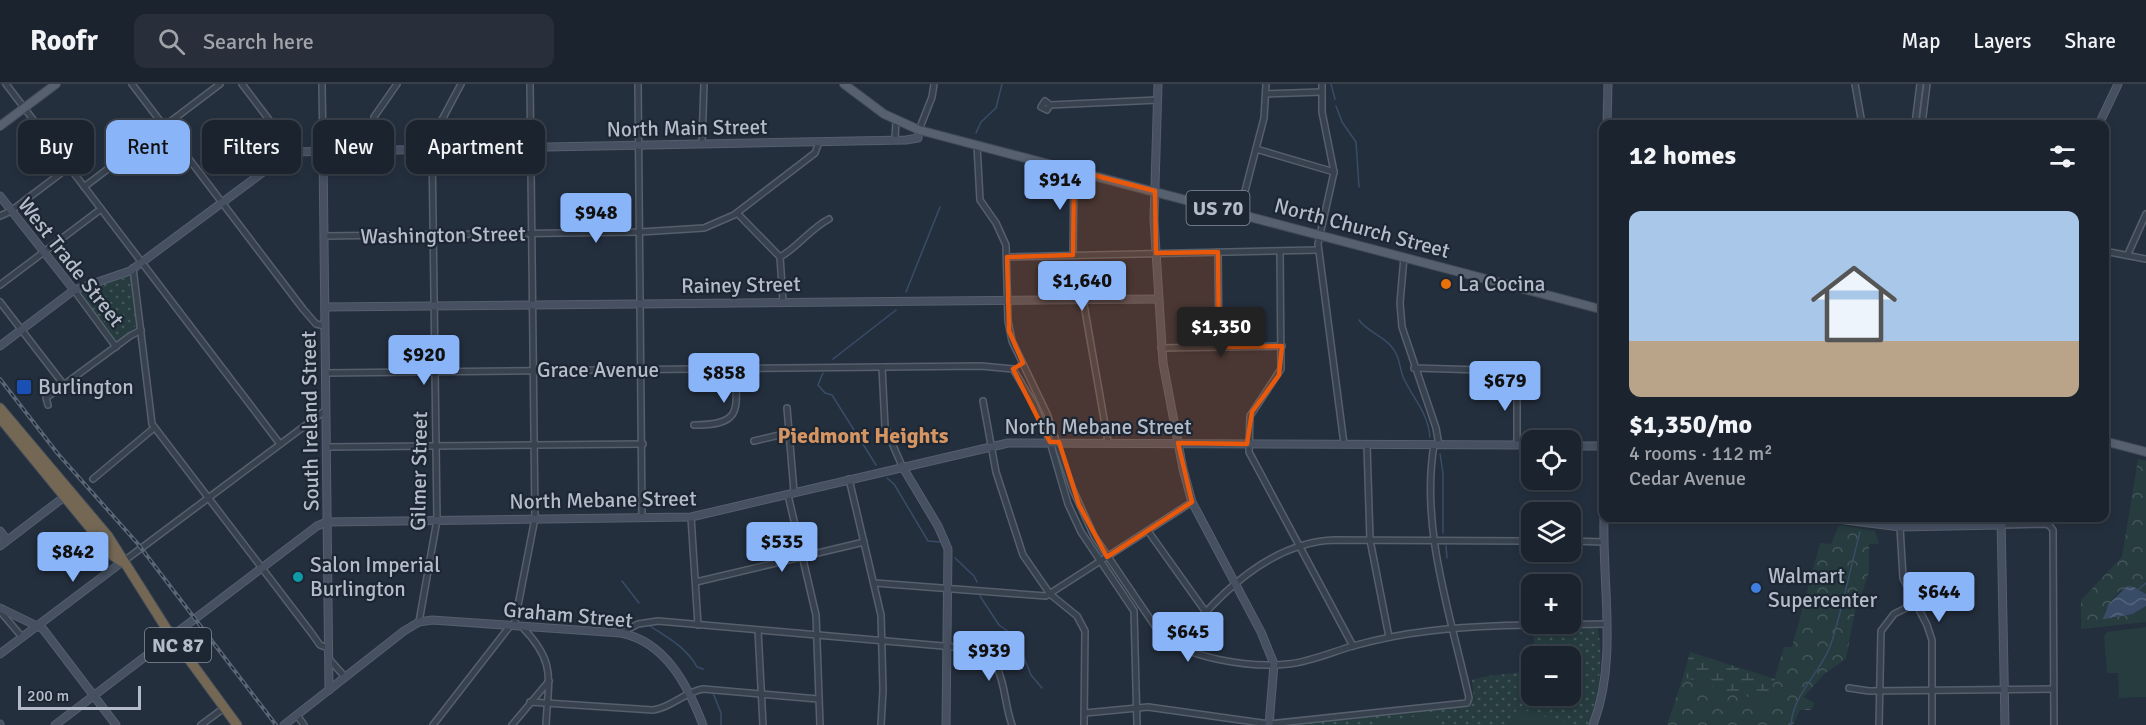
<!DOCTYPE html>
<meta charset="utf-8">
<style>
body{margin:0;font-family:Signika,sans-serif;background:#282f3a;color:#f1f3f6;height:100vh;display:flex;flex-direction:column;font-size:22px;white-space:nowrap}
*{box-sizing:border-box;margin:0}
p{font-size:20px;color:#a0a4aa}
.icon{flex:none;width:33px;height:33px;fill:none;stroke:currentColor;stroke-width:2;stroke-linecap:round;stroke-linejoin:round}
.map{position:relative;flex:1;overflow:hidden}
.drawer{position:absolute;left:1599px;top:36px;width:510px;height:402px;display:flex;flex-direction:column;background:#1b232e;border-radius:12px;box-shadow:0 3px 9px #0003,0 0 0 2px #39404a}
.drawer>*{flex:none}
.hud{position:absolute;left:18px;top:36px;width:570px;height:54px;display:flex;gap:12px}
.tools{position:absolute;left:1521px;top:346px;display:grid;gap:12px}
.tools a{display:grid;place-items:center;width:60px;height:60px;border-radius:12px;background:#1b232e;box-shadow:0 3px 9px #0003,0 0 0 2px #39404a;font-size:30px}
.scale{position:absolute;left:18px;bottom:15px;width:123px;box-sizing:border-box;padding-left:6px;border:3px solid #b4bcc9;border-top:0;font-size:16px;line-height:21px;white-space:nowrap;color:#b4bcc9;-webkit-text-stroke:4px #1d2633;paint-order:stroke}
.price{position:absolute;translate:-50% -51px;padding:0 14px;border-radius:6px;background:#8ab4f8;color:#111;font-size:20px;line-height:39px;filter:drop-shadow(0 2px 3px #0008)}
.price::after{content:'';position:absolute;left:50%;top:36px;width:18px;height:14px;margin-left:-9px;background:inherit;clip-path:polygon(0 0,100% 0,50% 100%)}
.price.active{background:#222;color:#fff}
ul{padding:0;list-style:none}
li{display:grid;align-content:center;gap:12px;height:318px;padding:0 30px}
li span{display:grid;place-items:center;height:186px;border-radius:12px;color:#555}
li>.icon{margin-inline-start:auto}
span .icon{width:108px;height:108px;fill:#fffc;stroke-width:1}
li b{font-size:26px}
h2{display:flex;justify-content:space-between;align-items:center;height:72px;padding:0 30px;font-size:26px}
.pill{padding:0 21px;border-radius:12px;background:#1b232e;box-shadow:0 3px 9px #0003,0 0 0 2px #39404a;font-size:21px;line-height:54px}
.pill.active{background:#8ab4f8;color:#111}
header{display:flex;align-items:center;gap:36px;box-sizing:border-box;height:84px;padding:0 30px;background:#1b232e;border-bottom:2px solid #39404a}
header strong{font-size:28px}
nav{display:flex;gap:33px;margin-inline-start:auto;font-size:21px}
.search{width:420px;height:54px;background:#282f3a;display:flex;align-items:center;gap:15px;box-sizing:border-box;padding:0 21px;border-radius:12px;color:#a0a4aa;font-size:22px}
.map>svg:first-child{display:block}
.grass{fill:url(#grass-dots)}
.forest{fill:url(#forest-crowns)}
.wetland{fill:url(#wetland-marsh)}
.pitch{fill:#263c3f}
.water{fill:url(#water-waves)}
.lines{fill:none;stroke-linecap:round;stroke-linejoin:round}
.stream{stroke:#394c67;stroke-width:1.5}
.street-casing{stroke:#565f6c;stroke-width:8}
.secondary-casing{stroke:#565f6c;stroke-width:9}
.primary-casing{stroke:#414a57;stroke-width:10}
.highway-casing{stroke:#434c59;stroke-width:11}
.street{stroke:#38414e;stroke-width:5}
.secondary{stroke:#465061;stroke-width:7}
.primary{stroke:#56606e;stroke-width:8}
.highway{stroke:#746855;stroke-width:9}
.rail-casing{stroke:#5a6575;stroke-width:4}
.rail{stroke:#1d2633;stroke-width:1.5;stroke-dasharray:4.5;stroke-linecap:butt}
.marked{fill:#e8590c;fill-opacity:0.2;stroke:#e8590c;stroke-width:4.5;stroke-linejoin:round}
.food-dot{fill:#e8710a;stroke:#1d2633;stroke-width:2}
.transit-dot{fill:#1a4fb4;stroke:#1d2633;stroke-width:2}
.culture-dot{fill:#0f9aa8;stroke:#1d2633;stroke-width:2}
.shop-dot{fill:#3f7fe0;stroke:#1d2633;stroke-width:2}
.labels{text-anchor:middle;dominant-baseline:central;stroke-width:4.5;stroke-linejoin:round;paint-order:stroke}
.shield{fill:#1d2633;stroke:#878f9c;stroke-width:1.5}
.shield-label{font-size:20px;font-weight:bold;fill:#b4bcc9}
.street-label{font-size:21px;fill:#b4bcc9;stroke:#1d2633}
.poi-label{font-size:21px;fill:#b4bcc9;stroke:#1d2633;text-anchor:start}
.neighbourhood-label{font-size:22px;font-weight:bold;fill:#d59563;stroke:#1d2633}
</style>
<header>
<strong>Roofr</strong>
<div class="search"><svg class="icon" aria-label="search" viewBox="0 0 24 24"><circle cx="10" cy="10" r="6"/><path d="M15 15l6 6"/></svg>Search here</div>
<nav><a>Map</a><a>Layers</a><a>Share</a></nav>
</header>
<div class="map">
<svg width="2146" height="641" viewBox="0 0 2146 641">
<defs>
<pattern id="grass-dots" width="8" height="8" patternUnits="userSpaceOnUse" patternTransform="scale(1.5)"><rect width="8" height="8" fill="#263c3f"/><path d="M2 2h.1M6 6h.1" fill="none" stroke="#435659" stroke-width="1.8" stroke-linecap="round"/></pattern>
<pattern id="forest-crowns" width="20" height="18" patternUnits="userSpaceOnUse" patternTransform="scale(1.5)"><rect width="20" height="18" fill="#263c3f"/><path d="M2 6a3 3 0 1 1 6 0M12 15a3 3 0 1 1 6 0" fill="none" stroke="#435659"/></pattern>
<pattern id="wetland-marsh" width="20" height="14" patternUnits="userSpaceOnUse" patternTransform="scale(1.5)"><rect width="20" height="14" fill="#263c3f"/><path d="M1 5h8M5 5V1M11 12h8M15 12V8" fill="none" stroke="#435659"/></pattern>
<pattern id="water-waves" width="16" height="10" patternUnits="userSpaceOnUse" patternTransform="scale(1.5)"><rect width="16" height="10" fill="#394c67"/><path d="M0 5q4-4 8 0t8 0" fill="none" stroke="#53647b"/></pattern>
</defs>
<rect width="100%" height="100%" fill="#242f3e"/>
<g class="grass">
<path d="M131,192L137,241L118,258L78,208Z"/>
<path d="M1597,542C1605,573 1598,610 1590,641H1284L1467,622L1474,615L1472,596C1492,589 1511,592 1531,585L1532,612H1570V573H1535L1533,544Z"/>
</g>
<g class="forest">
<path d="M2138,375L2146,377V510L2139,505L2119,507L2104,528L2110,534L2136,529L2146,522V538L2081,545V516L2122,473Z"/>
<path d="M1839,441L1875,447L1879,460H1869V488L1854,532L1846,575L1824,590L1804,613L1814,619L1812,626H1800L1793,641H1667L1683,593L1767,619L1784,563H1792L1820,459L1831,460Z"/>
</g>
<path class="wetland" d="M1690,568L1775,595L1767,619L1683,593Z"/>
<g class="pitch">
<path d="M2146,543V613L2119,614L2118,589H2107L2104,552L2107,548Z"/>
<path d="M1521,624V625L1572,641H1513L1516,627Z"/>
<path d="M1436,629L1438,641H1377L1380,634L1402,635Z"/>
</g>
<path class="water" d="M2127,502L2134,503L2146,510V522L2133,530L2103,535L2108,521Z"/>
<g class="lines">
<g class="stream">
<path d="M1331,0L1335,15"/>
<path d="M1336,22L1342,38L1356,58L1359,103"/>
<path d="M976,49L981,38L996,24L1002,0"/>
<path d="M906,208L940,123"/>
<path d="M1359,236C1368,248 1381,251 1391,262C1400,272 1399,282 1403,293C1413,315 1428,328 1430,353"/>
<path d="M833,275L896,226"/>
<path d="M823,289L818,301L825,309L832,311L876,381"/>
<path d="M1440,370L1443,389V449"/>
<path d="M887,394L894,400L928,457L941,458"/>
<path d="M1886,434H1896"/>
<path d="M1446,462L1447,474"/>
<path d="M955,474L974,492L977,498"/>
<path d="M622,497L639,519"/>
<path d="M2139,505L2146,499"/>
<path d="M980,512L999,541L1016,553L1031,591L1042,604"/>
<path d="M650,542C668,554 686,563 697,583L703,585"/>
<path d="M713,609L721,629V641"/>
<path d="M1791,641C1793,609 1821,589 1831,560C1843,523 1850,485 1860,448"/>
</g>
<defs>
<g id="street">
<path d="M6,0L280,360"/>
<path d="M132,0L303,225L316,240L325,242"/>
<path d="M242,0L289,62L290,68"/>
<path d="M322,0L323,67"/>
<path d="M638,0L642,434"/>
<path d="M1322,0V28L1334,88L1318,160L1344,360"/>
<path d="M1855,0L1862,40"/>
<path d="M1266,10L1322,8"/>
<path d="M1050,21L1047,26L1041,23L1045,17L1050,21L1158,16"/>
<path d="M1915,40L1920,0"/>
<path d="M1922,40L1927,0"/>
<path d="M919,46L932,13L934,0"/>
<path d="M895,54L896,37"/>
<path d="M702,59L704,0"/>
<path d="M977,61L980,116L996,139L1006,161L1008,237L1012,257L1047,330L1073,406L1094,452L1159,548C1184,575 1252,584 1288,580C1310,578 1332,568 1353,562C1378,555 1403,550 1429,547C1487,540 1547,541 1606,540"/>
<path d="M1256,65L1334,88"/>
<path d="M372,66L374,33L397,0"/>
<path d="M84,103L220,0"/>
<path d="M737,129L780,173L783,217"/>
<path d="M1239,130L1264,34L1266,0"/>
<path d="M0,132L11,127L69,83"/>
<path d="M324,152L640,148L704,144L734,131L815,69L819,58"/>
<path d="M2104,167L2146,175"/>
<path d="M1218,168L1219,263"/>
<path d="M1280,168L1281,285L1250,332L1249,368L1353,562"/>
<path d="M2128,170L2146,130"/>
<path d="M1073,171L1074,86"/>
<path d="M780,173C798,163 811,144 829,135"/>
<path d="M1007,173L1318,166"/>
<path d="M1404,173L1400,219L1402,243L1436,344L1439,361"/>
<path d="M133,184L152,340L310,547L320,561L328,564"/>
<path d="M0,201L101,125"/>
<path d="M74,206L116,263"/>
<path d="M1083,215L1108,358"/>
<path d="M0,218L64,301"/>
<path d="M1161,264L1282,262"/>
<path d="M882,283L885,343L902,382"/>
<path d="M1414,284L1515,287L1517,292V361"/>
<path d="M1013,285L1034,320L1050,358L1068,420L1081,448L1134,527L1137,641"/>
<path d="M326,289L981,282L1013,285"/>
<path d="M983,317L996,388L1023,471L1050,510L1077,532L1085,547L1084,641"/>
<path d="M48,321L46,314L130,252L141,246"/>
<path d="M787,324L794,408"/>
<path d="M694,341C743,341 737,326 735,284"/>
<path d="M754,357L788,349"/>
<path d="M1367,361L1370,456L1389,553"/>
<path d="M326,363L643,360"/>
<path d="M93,395L154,344"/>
<path d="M849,395L881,531L883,606L881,641"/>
<path d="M788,411L816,531L820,641"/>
<path d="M691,433L698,541"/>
<path d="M2002,441L2044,440L2049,441L2053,446L2054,641"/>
<path d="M1900,443L1903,494L1927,541L1932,556V641"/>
<path d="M1148,447L1205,527"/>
<path d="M1570,457L1604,458"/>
<path d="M124,477L326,326"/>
<path d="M696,498L864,458"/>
<path d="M875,499L1046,512L1192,418"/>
<path d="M0,527L22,553"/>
<path d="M419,538L437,436L432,60L436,47L461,0"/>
<path d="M514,542L535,434L530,0"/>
<path d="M523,544C557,579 548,596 546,641"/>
<path d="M758,546L763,641"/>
<path d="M621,549L638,540L658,537L977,565C1007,577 1002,615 1012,641"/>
<path d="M1177,563C1214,514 1269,458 1335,456L1532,457"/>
<path d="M329,575L345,593"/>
<path d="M1849,604L1869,607L2053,605"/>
<path d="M530,618L653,626C671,624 684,608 703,605L818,615"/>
<path d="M1085,629L1148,623L1269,640L1467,619L1469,614C1451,532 1420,445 1434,361"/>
<path d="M297,631L304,641"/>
<path d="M201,641L224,624"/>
<path d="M433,641L510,542"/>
<path d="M512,641L549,597"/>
<path d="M1879,641L1881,547L1894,530L1916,519"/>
</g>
<g id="secondary">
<path d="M1158,0L1154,135L1163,279L1183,385L1192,418L1261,548L1274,580L1269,641"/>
<path d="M1607,40L1608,0"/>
<path d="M2099,40L2118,0"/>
<path d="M323,67L329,606"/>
<path d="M0,112L74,206"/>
<path d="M325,223L1157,215"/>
<path d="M0,262L74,206L130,187L290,68L906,56L918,54L919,46"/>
<path d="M1570,362H1604"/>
<path d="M902,382L938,442L948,465L946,641"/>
<path d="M1830,434L1900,443L2002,441"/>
<path d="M2001,434L2005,641"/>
<path d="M0,447L7,456"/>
<path d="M0,462L68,410"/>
<path d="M0,524L43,545L116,641"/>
<path d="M0,570L122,478"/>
<path d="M0,640V641"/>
<path d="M55,641L317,442L327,438L691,433L1008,359L1532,361"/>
<path d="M284,641L404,547L419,538L432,536L621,549C666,558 688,602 703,641"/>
<path d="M1593,641C1618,577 1602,501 1604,434"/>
</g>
<g id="primary">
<path d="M844,0L884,30L919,46L1604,226"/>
<path d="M0,42L56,0"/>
<path d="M2104,357L2146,368"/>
</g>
<g id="highway">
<path d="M0,324L108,452L166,544L237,641"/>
<path d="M0,334L113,472L122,478"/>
</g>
</defs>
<use href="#street" class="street-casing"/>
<use href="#secondary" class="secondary-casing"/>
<use href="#primary" class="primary-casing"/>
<use href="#highway" class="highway-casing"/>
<use href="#street" class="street"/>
<use href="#secondary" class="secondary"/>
<use href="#primary" class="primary"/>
<use href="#highway" class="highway"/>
<defs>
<path id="rail" d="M0,295L58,370L138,460L276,641"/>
</defs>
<use href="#rail" class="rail-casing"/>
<use href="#rail" class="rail"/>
</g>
<path class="marked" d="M1074,86L1155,107L1156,169L1218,168L1219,263L1282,262L1279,291L1252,328L1247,360L1178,359L1192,418L1107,473L1079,421L1059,358H1050L1013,285L1023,279L1009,247L1007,173L1073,171Z"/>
<circle class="food-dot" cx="1446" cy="200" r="6"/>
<rect class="transit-dot" x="16" y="295" width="16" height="16" rx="3"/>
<circle class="culture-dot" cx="298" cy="493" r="6"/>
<circle class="shop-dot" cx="1756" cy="504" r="6"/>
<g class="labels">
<g class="shield">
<rect x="1186.5" y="107" width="63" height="34" rx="4.5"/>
<rect x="145" y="544" width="66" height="34" rx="4.5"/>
</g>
<g class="shield-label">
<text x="1218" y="124">US 70</text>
<text x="178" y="561">NC 87</text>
</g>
<g class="street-label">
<text transform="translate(687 44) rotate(-1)">North Main Street</text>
<text transform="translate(1362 144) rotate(15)">North Church Street</text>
<text transform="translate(443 151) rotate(-1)">Washington Street</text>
<text transform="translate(71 178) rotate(52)">West Trade Street</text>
<text transform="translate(741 201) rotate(-1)">Rainey Street</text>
<text x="598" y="286">Grace Avenue</text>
<text transform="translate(310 337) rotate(-91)">South Ireland Street</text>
<text x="1098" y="343">North Mebane Street</text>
<text transform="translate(419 387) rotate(-89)">Gilmer Street</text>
<text transform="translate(603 416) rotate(-1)">North Mebane Street</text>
<text transform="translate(568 531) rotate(5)">Graham Street</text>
</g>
<g class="poi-label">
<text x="1458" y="200">La Cocina</text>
<text x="38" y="303">Burlington</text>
<text x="310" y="481">Salon Imperial<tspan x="310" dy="24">Burlington</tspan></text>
<text x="1768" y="492">Walmart<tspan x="1768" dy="24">Supercenter</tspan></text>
</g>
<g class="neighbourhood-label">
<text x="863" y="351">Piedmont Heights</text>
</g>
</g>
</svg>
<div class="tools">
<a><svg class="icon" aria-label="locate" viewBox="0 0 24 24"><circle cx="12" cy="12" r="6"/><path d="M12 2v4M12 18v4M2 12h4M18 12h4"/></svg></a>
<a><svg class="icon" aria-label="layers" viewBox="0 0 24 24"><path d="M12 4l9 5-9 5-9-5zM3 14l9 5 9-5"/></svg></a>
<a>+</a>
<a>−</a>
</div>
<div class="scale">200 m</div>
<b class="price" style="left:1060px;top:127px">$914</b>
<b class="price" style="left:596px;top:160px">$948</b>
<b class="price" style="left:1082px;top:228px">$1,640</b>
<b class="price active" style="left:1221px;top:274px">$1,350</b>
<b class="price" style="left:424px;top:302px">$920</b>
<b class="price" style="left:724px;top:320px">$858</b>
<b class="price" style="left:1505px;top:328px">$679</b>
<b class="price" style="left:782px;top:489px">$535</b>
<b class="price" style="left:73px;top:499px">$842</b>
<b class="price" style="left:1939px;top:539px">$644</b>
<b class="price" style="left:1188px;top:579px">$645</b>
<b class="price" style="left:989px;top:598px">$939</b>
<div class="hud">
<a class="pill">Buy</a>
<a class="pill active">Rent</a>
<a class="pill">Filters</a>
<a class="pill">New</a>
<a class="pill">Apartment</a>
</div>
<section class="drawer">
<h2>12 homes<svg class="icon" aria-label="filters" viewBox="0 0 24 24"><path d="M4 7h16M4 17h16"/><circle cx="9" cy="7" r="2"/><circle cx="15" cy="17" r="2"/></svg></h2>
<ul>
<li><span style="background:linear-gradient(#a9c7e8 70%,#b9a48a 0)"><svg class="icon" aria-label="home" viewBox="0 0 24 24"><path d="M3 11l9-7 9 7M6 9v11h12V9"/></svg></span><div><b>$1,350/mo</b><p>4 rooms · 112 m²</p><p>Cedar Avenue</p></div></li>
</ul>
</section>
</div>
